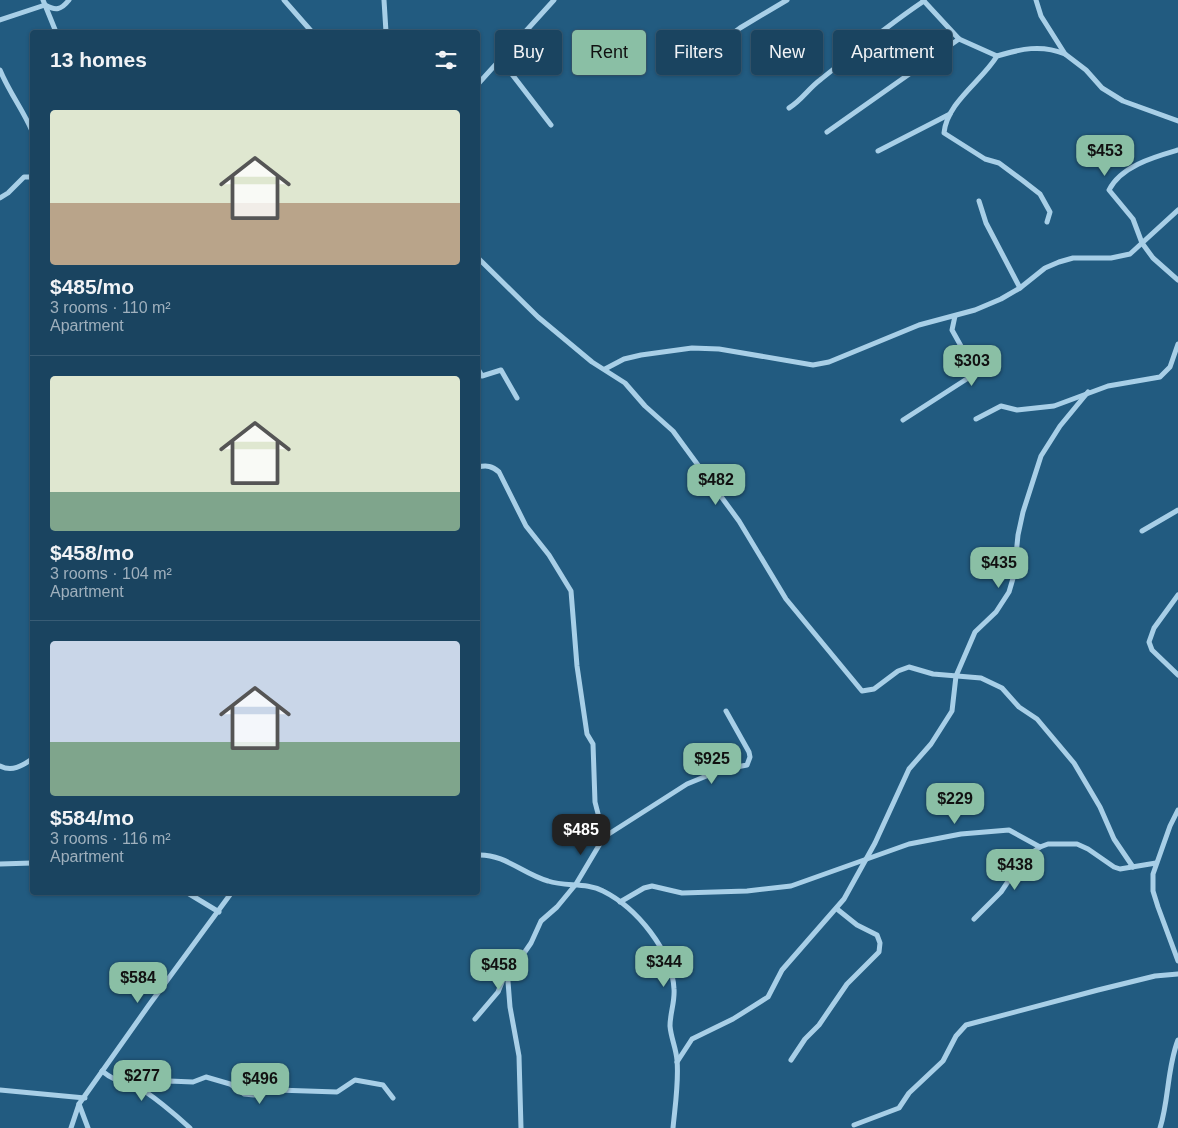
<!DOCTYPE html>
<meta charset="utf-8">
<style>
body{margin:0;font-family:Arial,sans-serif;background:#234b66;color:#f1f3f6;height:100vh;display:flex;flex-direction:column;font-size:19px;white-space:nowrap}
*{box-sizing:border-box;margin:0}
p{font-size:16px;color:#9fb0bd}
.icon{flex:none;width:28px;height:28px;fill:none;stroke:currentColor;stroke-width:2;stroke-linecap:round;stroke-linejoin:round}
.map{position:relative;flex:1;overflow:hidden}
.panel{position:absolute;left:30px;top:30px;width:450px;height:865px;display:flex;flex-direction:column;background:#1a4460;border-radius:5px;box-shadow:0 1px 4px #0004,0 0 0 1px #385c75}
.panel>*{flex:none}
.banner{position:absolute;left:495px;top:30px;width:475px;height:45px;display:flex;gap:10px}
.price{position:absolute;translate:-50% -42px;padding:0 11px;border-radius:10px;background:#8abfa5;color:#111;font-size:16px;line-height:32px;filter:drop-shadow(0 1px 2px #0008)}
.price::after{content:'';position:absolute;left:50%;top:30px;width:15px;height:11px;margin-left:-8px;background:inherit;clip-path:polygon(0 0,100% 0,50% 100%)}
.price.current{background:#222;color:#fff}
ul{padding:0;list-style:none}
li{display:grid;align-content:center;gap:10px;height:265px;padding:0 20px}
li+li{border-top:1px solid #385c75}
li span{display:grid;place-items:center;height:155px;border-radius:5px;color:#555}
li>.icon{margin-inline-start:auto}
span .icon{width:90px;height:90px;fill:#fffc;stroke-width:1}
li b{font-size:21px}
h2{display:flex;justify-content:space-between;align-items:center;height:60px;padding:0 20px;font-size:21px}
.tag{padding:0 18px;border-radius:5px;background:#1a4460;box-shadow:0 1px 4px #0004,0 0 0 1px #385c75;font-size:18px;line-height:45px}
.tag.current{background:#8abfa5;color:#111}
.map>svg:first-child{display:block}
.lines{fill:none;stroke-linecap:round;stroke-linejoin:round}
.street{stroke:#a8cfe7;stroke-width:5}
</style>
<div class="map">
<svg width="1178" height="1128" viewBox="0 0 1178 1128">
<rect width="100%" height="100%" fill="#225b80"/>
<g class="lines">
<g class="street">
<path d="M43,0L56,32"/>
<path d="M284,0L312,32"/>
<path d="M384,0L386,32"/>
<path d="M923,0L959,39L997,56"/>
<path d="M1036,0L1041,16L1065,54L1086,70L1102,88L1123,101L1178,121"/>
<path d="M0,20L45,5C56,11 61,10 69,0"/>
<path d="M501,60L551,125"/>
<path d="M703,60L716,46L740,28L787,0"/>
<path d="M0,70C9,92 23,110 32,131"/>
<path d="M478,84L554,0"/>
<path d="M789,108C802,100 808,89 820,80C854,53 888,25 924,1"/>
<path d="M827,132L959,39"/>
<path d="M1178,150C1154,157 1121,166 1109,190L1133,219L1142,243L1153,258L1178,280"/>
<path d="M878,151L950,114"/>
<path d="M0,198L8,193L24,177H32"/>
<path d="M979,201L986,223L1020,288"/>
<path d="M1047,222L1050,212L1040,194L1022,180L999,163L985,159L944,133C947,102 982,81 997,56C1021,49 1041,44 1065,54"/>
<path d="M478,258L538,317L592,362L625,383L645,406L673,431L739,521L786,599L862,691L874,689L898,671L909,667L933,674L981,678L1002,688L1019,707L1037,719L1074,763L1100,807L1114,839L1133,867"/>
<path d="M478,369L482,376L501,370L517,398"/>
<path d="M605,369L624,359L641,355L692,348L719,349L813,365L829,362L919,325L975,310L1001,299L1020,288L1045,268L1059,262L1073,258H1111L1130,254L1178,210"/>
<path d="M976,419L1001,406L1017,410L1054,406L1108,386L1160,377L1170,367L1178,344"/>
<path d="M903,420L976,373L952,330L955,316"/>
<path d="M478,467C487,465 492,466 499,472L526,526L549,555L571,591L577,666L587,734L593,744L595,802L604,837"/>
<path d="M1142,531L1178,510"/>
<path d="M1178,595L1154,628L1149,642L1152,650L1178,675"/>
<path d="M0,766C12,772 22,766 32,759"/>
<path d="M1178,810L1170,826L1153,874V891L1158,907L1178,961"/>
<path d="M478,855C505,854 523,874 548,881C566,887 586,882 603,891C637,908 672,951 674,989C675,1002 670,1013 670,1026C671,1038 676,1048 677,1060C679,1082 675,1106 673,1128"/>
<path d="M0,864L32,863"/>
<path d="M186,892L219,912"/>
<path d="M620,902L644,888L652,886L682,893L747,891L791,886L909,844L961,834L1009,830L1040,847"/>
<path d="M974,919L1001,892L1023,859L1040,847L1048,844H1077L1088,849L1114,867L1120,869L1156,863"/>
<path d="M475,1019L498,992L506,972"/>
<path d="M791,1060L805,1039L819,1025L847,984L879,952L880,943L877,935L857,925L837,909"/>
<path d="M677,1062L692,1039L733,1019L768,997L782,970L844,899L875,843L909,769L931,744L952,711L956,676L975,632L996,612L1009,592L1014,575L1018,535L1023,512L1041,456L1060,426L1088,392"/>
<path d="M102,1071C117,1083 120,1079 134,1085C149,1092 177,1116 190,1128"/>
<path d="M131,1084L157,1085L169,1081L193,1082L206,1077L230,1084L244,1094L254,1095L277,1090L337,1092L355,1080L383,1085L393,1098"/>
<path d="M0,1090L85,1098"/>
<path d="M79,1104L88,1128"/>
<path d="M854,1125L899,1108L909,1093L943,1061L956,1036L966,1025L1098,990L1155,976L1178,974"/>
<path d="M71,1128L79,1104L149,1005L232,892"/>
<path d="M521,1128L519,1056L510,1007L507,969L522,956L531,943L541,921L557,907L576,884L604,837L687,784L721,770L747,765L750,757L749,752L726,711"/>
<path d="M1160,1128C1169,1100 1167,1068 1178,1040"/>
</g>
</g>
</svg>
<b class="price" style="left:1105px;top:177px">$453</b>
<b class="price" style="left:972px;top:387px">$303</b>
<b class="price" style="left:716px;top:506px">$482</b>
<b class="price" style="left:999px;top:589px">$435</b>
<b class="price" style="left:712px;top:785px">$925</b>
<b class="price" style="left:955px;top:825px">$229</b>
<b class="price current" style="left:581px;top:856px">$485</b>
<b class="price" style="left:1015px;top:891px">$438</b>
<b class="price" style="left:664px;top:988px">$344</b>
<b class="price" style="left:499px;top:991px">$458</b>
<b class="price" style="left:138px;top:1004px">$584</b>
<b class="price" style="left:142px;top:1102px">$277</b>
<b class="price" style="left:260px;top:1105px">$496</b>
<div class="banner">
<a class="tag">Buy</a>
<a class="tag current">Rent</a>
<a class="tag">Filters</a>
<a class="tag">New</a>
<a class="tag">Apartment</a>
</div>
<section class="panel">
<h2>13 homes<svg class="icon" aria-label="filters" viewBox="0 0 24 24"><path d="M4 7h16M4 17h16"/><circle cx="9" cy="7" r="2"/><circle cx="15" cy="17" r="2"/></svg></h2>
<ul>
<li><span style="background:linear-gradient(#dfe7d0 60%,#b9a48a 0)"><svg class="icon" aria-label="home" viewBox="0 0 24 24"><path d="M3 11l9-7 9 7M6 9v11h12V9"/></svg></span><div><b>$485/mo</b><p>3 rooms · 110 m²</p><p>Apartment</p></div></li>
<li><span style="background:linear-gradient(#dfe7d0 75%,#7fa58c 0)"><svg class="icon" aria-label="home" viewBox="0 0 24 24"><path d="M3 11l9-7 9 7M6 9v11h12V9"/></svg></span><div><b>$458/mo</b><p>3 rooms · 104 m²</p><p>Apartment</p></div></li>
<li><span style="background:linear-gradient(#c9d6e8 65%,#7fa58c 0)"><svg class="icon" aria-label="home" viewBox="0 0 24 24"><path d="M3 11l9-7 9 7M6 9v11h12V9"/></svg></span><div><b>$584/mo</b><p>3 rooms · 116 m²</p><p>Apartment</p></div></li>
</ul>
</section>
</div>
